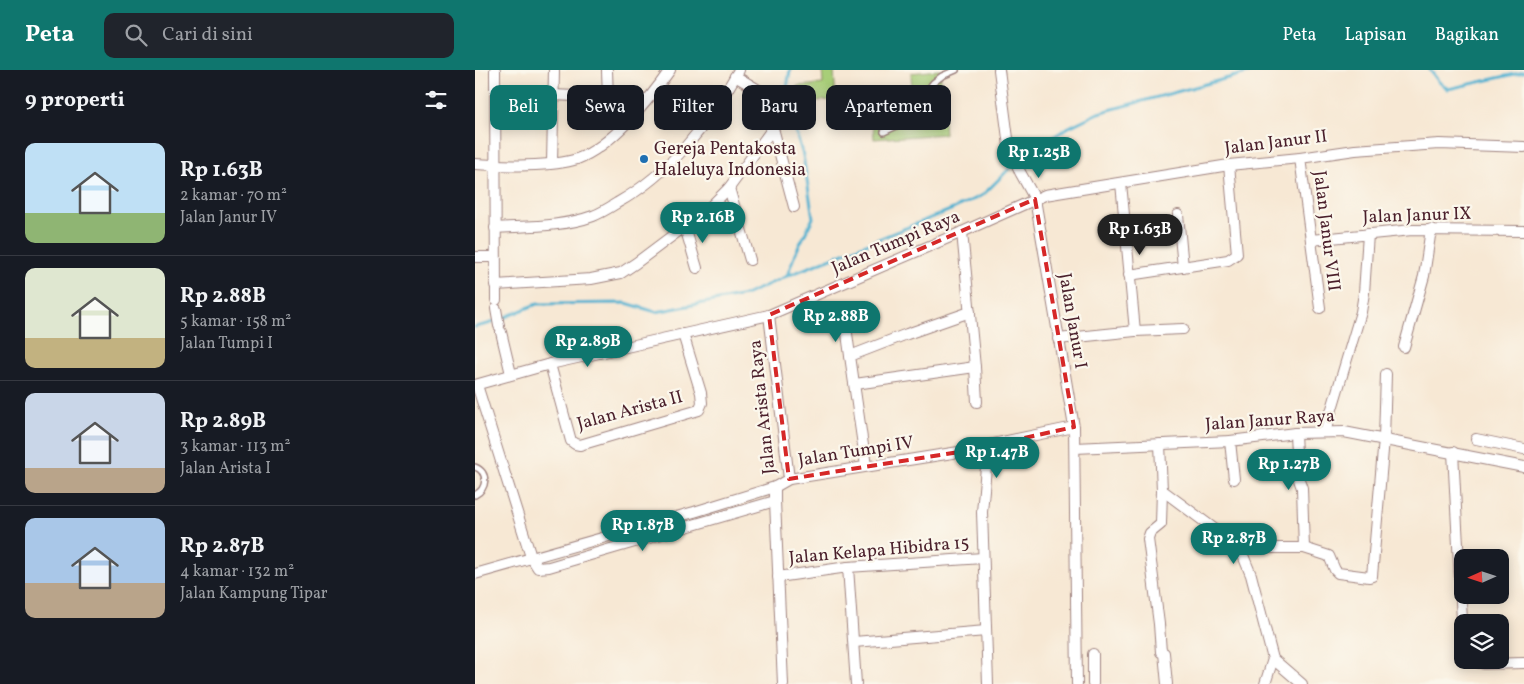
<!DOCTYPE html>
<html lang="id">
<meta charset="utf-8">
<style>
body{margin:0;font-family:Vollkorn,serif;background:#20242c;color:#f1f3f6;height:100vh;display:flex;flex-direction:column;font-size:19px;white-space:nowrap}
*{box-sizing:border-box;margin:0}
p{font-size:16px;color:#9ea1a6}
.icon{flex:none;width:28px;height:28px;fill:none;stroke:currentColor;stroke-width:2;stroke-linecap:round;stroke-linejoin:round}
.map{position:relative;flex:1;overflow:hidden}
.panel{display:flex;flex-direction:column;background:#171b24;width:475px}
.panel>*{flex:none}
.banner{position:absolute;left:15px;top:15px;width:475px;height:45px;display:flex;gap:10px}
.needle{width:32px;rotate:267deg}
.tools{position:absolute;left:979px;top:479px;display:grid;gap:10px}
.tools a{display:grid;place-items:center;width:55px;height:55px;border-radius:10px;background:#171b24;box-shadow:0 2px 12px #0003;font-size:25px}
.price{position:absolute;translate:-50% -42px;padding:0 11px;border-radius:18px;background:#0f766e;color:#fff;font-size:16px;line-height:32px;filter:drop-shadow(0 1px 2px #0008)}
.price::after{content:'';position:absolute;left:50%;top:30px;width:15px;height:11px;margin-left:-8px;background:inherit;clip-path:polygon(0 0,100% 0,50% 100%)}
.price.current{background:#222;color:#fff}
ul{padding:0;list-style:none}
li{display:flex;align-items:center;gap:15px;height:125px;padding:0 25px}
li+li{border-top:1px solid #363941}
li span{display:grid;place-items:center;flex:none;width:140px;height:100px;border-radius:10px;color:#555}
li>.icon{margin-inline-start:auto}
span .icon{width:60px;height:60px;fill:#fffc;stroke-width:1}
li b{font-size:21px}
h2{display:flex;justify-content:space-between;align-items:center;height:60px;padding:0 25px;font-size:21px}
.pill{padding:0 18px;border-radius:10px;background:#171b24;box-shadow:0 2px 12px #0003;font-size:18px;line-height:45px}
.pill.current{background:#0f766e;color:#fff}
header{display:flex;align-items:center;gap:30px;box-sizing:border-box;height:70px;padding:0 25px;background:#0f766e;color:#fff}
header strong{font-size:24px}
nav{display:flex;gap:28px;margin-inline-start:auto;font-size:18px}
.search{width:350px;height:45px;background:#20242c;display:flex;align-items:center;gap:12px;box-sizing:border-box;padding:0 18px;border-radius:10px;color:#9ea1a6;font-size:19px}
main{display:flex;flex:1;min-height:0}
.map>svg:first-child{display:block}
.green{fill:#a8ce78;stroke:#797652}
.lines{fill:none;stroke-linecap:round;stroke-linejoin:round}
.stream{stroke:#52b2d1;stroke-width:3}
.lane-casing{stroke:#a08480;stroke-width:8}
.street-casing{stroke:#a08480;stroke-width:12}
.lane{stroke:#fff;stroke-width:5}
.street{stroke:#fff;stroke-width:10}
.marked{fill:none;stroke:#d62828;stroke-width:4;stroke-dasharray:10 6;stroke-linejoin:round}
.poi-dot{fill:#1f6fb2;stroke:#fbf7ec;stroke-width:2}
.labels{text-anchor:middle;dominant-baseline:central;stroke-width:4.5;stroke-linejoin:round;paint-order:stroke}
.street-label{font-size:18px;fill:#4a1f2b;stroke:#fbf7ec}
.poi-label{font-size:18px;fill:#4a1f2b;stroke:#fbf7ec;text-anchor:start}
</style>
<header>
<strong>Peta</strong>
<div class="search"><svg class="icon" aria-label="search" viewBox="0 0 24 24"><circle cx="10" cy="10" r="6"/><path d="M15 15l6 6"/></svg>Cari di sini</div>
<nav><a>Peta</a><a>Lapisan</a><a>Bagikan</a></nav>
</header>
<main>
<section class="panel">
<h2>9 properti<svg class="icon" aria-label="filters" viewBox="0 0 24 24"><path d="M4 7h16M4 17h16"/><circle cx="9" cy="7" r="2"/><circle cx="15" cy="17" r="2"/></svg></h2>
<ul>
<li><span style="background:linear-gradient(#bfe0f5 70%,#8fb573 0)"><svg class="icon" aria-label="home" viewBox="0 0 24 24"><path d="M3 11l9-7 9 7M6 9v11h12V9"/></svg></span><div><b>Rp 1.63B</b><p>2 kamar · 70 m²</p><p>Jalan Janur IV</p></div></li>
<li><span style="background:linear-gradient(#dfe7d0 70%,#c2b280 0)"><svg class="icon" aria-label="home" viewBox="0 0 24 24"><path d="M3 11l9-7 9 7M6 9v11h12V9"/></svg></span><div><b>Rp 2.88B</b><p>5 kamar · 158 m²</p><p>Jalan Tumpi I</p></div></li>
<li><span style="background:linear-gradient(#c9d6e8 75%,#b9a48a 0)"><svg class="icon" aria-label="home" viewBox="0 0 24 24"><path d="M3 11l9-7 9 7M6 9v11h12V9"/></svg></span><div><b>Rp 2.89B</b><p>3 kamar · 113 m²</p><p>Jalan Arista I</p></div></li>
<li><span style="background:linear-gradient(#a9c7e8 65%,#b9a48a 0)"><svg class="icon" aria-label="home" viewBox="0 0 24 24"><path d="M3 11l9-7 9 7M6 9v11h12V9"/></svg></span><div><b>Rp 2.87B</b><p>4 kamar · 132 m²</p><p>Jalan Kampung Tipar</p></div></li>
</ul>
</section>
<div class="map">
<svg width="1049" height="614" viewBox="0 0 1049 614">
<rect width="100%" height="100%" fill="#fbf7ec"/>
<filter id="ink" filterUnits="userSpaceOnUse"><feTurbulence type="fractalNoise" baseFrequency=".02" numOctaves="2"/><feDisplacementMap in="SourceGraphic" scale="10" xChannelSelector="R" yChannelSelector="G"/><feConvolveMatrix kernelMatrix="1 2 1 2 8 2 1 2 1" color-interpolation-filters="sRGB"/></filter>
<filter id="wash" filterUnits="userSpaceOnUse"><feTurbulence type="fractalNoise" baseFrequency=".0096" numOctaves="4" result="noise"/><feDisplacementMap in="SourceGraphic" scale="20" xChannelSelector="R" yChannelSelector="G"/><feGaussianBlur stdDeviation="1.12" result="paint"/><feColorMatrix in="noise" values="0 0 0 0 0 0 0 0 0 0 0 0 0 0 0 0 0 1.4 0 .05"/><feComposite in="paint" operator="in"/></filter>
<g filter="url(#wash)">
<rect width="100%" height="100%" fill="#f7e8d4"/>
<g class="green">
<path d="M347,0H359L361,30L323,32L322,16L348,14Z"/>
<path d="M465,0L470,64L399,69L396,23L437,20L436,3Z"/>
</g>
<g class="lines">
<g class="stream">
<path d="M955,0L964,12L973,19L1049,2"/>
<path d="M312,206L478,139L508,125L546,87L594,57L623,43L783,0"/>
<path d="M0,257L13,254L62,234L151,233L181,242L270,225L312,206L320,184L338,148L328,85L318,53L312,18L315,0"/>
</g>
</g>
</g>
<g filter="url(#ink)">
<g class="lines">
<defs>
<g id="lane">
<path d="M300,40L326,49"/>
<path d="M409,62L424,55L431,49L458,13L467,6L481,0"/>
<path d="M0,397C14,402 12,419 0,425"/>
</g>
<g id="street">
<path d="M20,0L21,230"/>
<path d="M132,0L133,28"/>
<path d="M524,0L534,76L545,102L560,129L599,357L602,614"/>
<path d="M77,25L172,29"/>
<path d="M298,58L319,137"/>
<path d="M825,88L845,238"/>
<path d="M77,93L79,0"/>
<path d="M0,94C25,96 79,97 102,89C137,76 174,30 195,0"/>
<path d="M646,113L660,261"/>
<path d="M254,118L275,190"/>
<path d="M703,145L708,197"/>
<path d="M210,157L222,198"/>
<path d="M20,158C52,156 88,157 118,146C126,143 134,138 142,133C196,103 234,53 264,0"/>
<path d="M836,170L937,160L1049,161"/>
<path d="M0,187H20"/>
<path d="M654,205L753,190L762,184L754,95"/>
<path d="M20,215L116,209L146,203L161,193L233,139L254,118L298,58L300,40L297,28L260,6"/>
<path d="M21,239L24,256"/>
<path d="M294,245L314,409"/>
<path d="M371,256L375,286"/>
<path d="M26,262L36,304"/>
<path d="M583,269L660,261L708,259"/>
<path d="M929,277L949,206L956,159"/>
<path d="M75,294L96,371L100,374L105,375L224,340L227,333L226,323L208,264"/>
<path d="M500,297L502,332"/>
<path d="M380,314L500,297L487,162"/>
<path d="M0,315L75,294L294,245L487,162L570,125L754,95L825,88L880,80L964,74L1049,77"/>
<path d="M2,315L56,487L63,498L74,497L300,431V417"/>
<path d="M850,362L886,242L889,223L893,164"/>
<path d="M820,363L822,404L827,418L829,478"/>
<path d="M1001,369L1049,379"/>
<path d="M755,371L759,409"/>
<path d="M685,374L687,420L765,478L776,505L798,589L827,614"/>
<path d="M513,375L507,442L513,614"/>
<path d="M600,378L755,371L820,363L869,362L1049,397"/>
<path d="M978,382L988,569"/>
<path d="M391,396L375,286L432,264L495,242"/>
<path d="M687,420L686,454L675,463L673,469L684,554L686,582L689,583L692,614"/>
<path d="M300,431L308,614"/>
<path d="M765,478H829L854,486L860,500L863,503L894,507L897,506L909,369L911,304"/>
<path d="M373,497L381,614"/>
<path d="M0,504L219,442L300,417L314,409L490,381L513,375L599,357"/>
<path d="M303,507L373,497L508,488"/>
<path d="M379,572L511,561"/>
<path d="M618,584V614"/>
<path d="M992,590L1009,594L1049,593"/>
<path d="M790,614L798,589"/>
</g>
</defs>
<use href="#lane" class="lane-casing"/>
<use href="#street" class="street-casing"/>
<use href="#lane" class="lane"/>
<use href="#street" class="street"/>
</g>
</g>
<path class="marked" d="M560,129L599,357L490,381L314,409L294,245Z"/>
<circle class="poi-dot" cx="169" cy="89" r="5"/>
<g class="labels">
<g class="street-label">
<text transform="translate(801 73) rotate(-7)">Jalan Janur II</text>
<text transform="translate(942 146) rotate(-2)">Jalan Janur IX</text>
<text transform="translate(851 161) rotate(83)">Jalan Janur VIII</text>
<text transform="translate(421 173) rotate(-23)">Jalan Tumpi Raya</text>
<text transform="translate(597 251) rotate(80)">Jalan Janur I</text>
<text transform="translate(288 337) rotate(-96)">Jalan Arista Raya</text>
<text transform="translate(155 341) rotate(-15)">Jalan Arista II</text>
<text transform="translate(795 351) rotate(-4)">Jalan Janur Raya</text>
<text transform="translate(381 382) rotate(-9)">Jalan Tumpi IV</text>
<text transform="translate(404 481) rotate(-5)">Jalan Kelapa Hibidra 15</text>
</g>
<g class="poi-label">
<text x="179" y="79">Gereja Pentakosta<tspan x="179" dy="21">Haleluya Indonesia</tspan></text>
</g>
</g>
</svg>
<div class="tools">
<a><svg class="needle" viewBox="-14 -14 28 28"><path d="M0-13l5 13h-10z" fill="#e53935"/><path d="M0 13l5-13h-10z" fill="#9ea1a6"/></svg></a>
<a><svg class="icon" aria-label="layers" viewBox="0 0 24 24"><path d="M12 4l9 5-9 5-9-5zM3 14l9 5 9-5"/></svg></a>
</div>
<b class="price" style="left:564px;top:109px">Rp 1.25B</b>
<b class="price" style="left:228px;top:174px">Rp 2.16B</b>
<b class="price current" style="left:665px;top:186px">Rp 1.63B</b>
<b class="price" style="left:361px;top:273px">Rp 2.88B</b>
<b class="price" style="left:113px;top:298px">Rp 2.89B</b>
<b class="price" style="left:522px;top:409px">Rp 1.47B</b>
<b class="price" style="left:814px;top:421px">Rp 1.27B</b>
<b class="price" style="left:168px;top:482px">Rp 1.87B</b>
<b class="price" style="left:759px;top:495px">Rp 2.87B</b>
<div class="banner">
<a class="pill current">Beli</a>
<a class="pill">Sewa</a>
<a class="pill">Filter</a>
<a class="pill">Baru</a>
<a class="pill">Apartemen</a>
</div>
</div>
</main>
